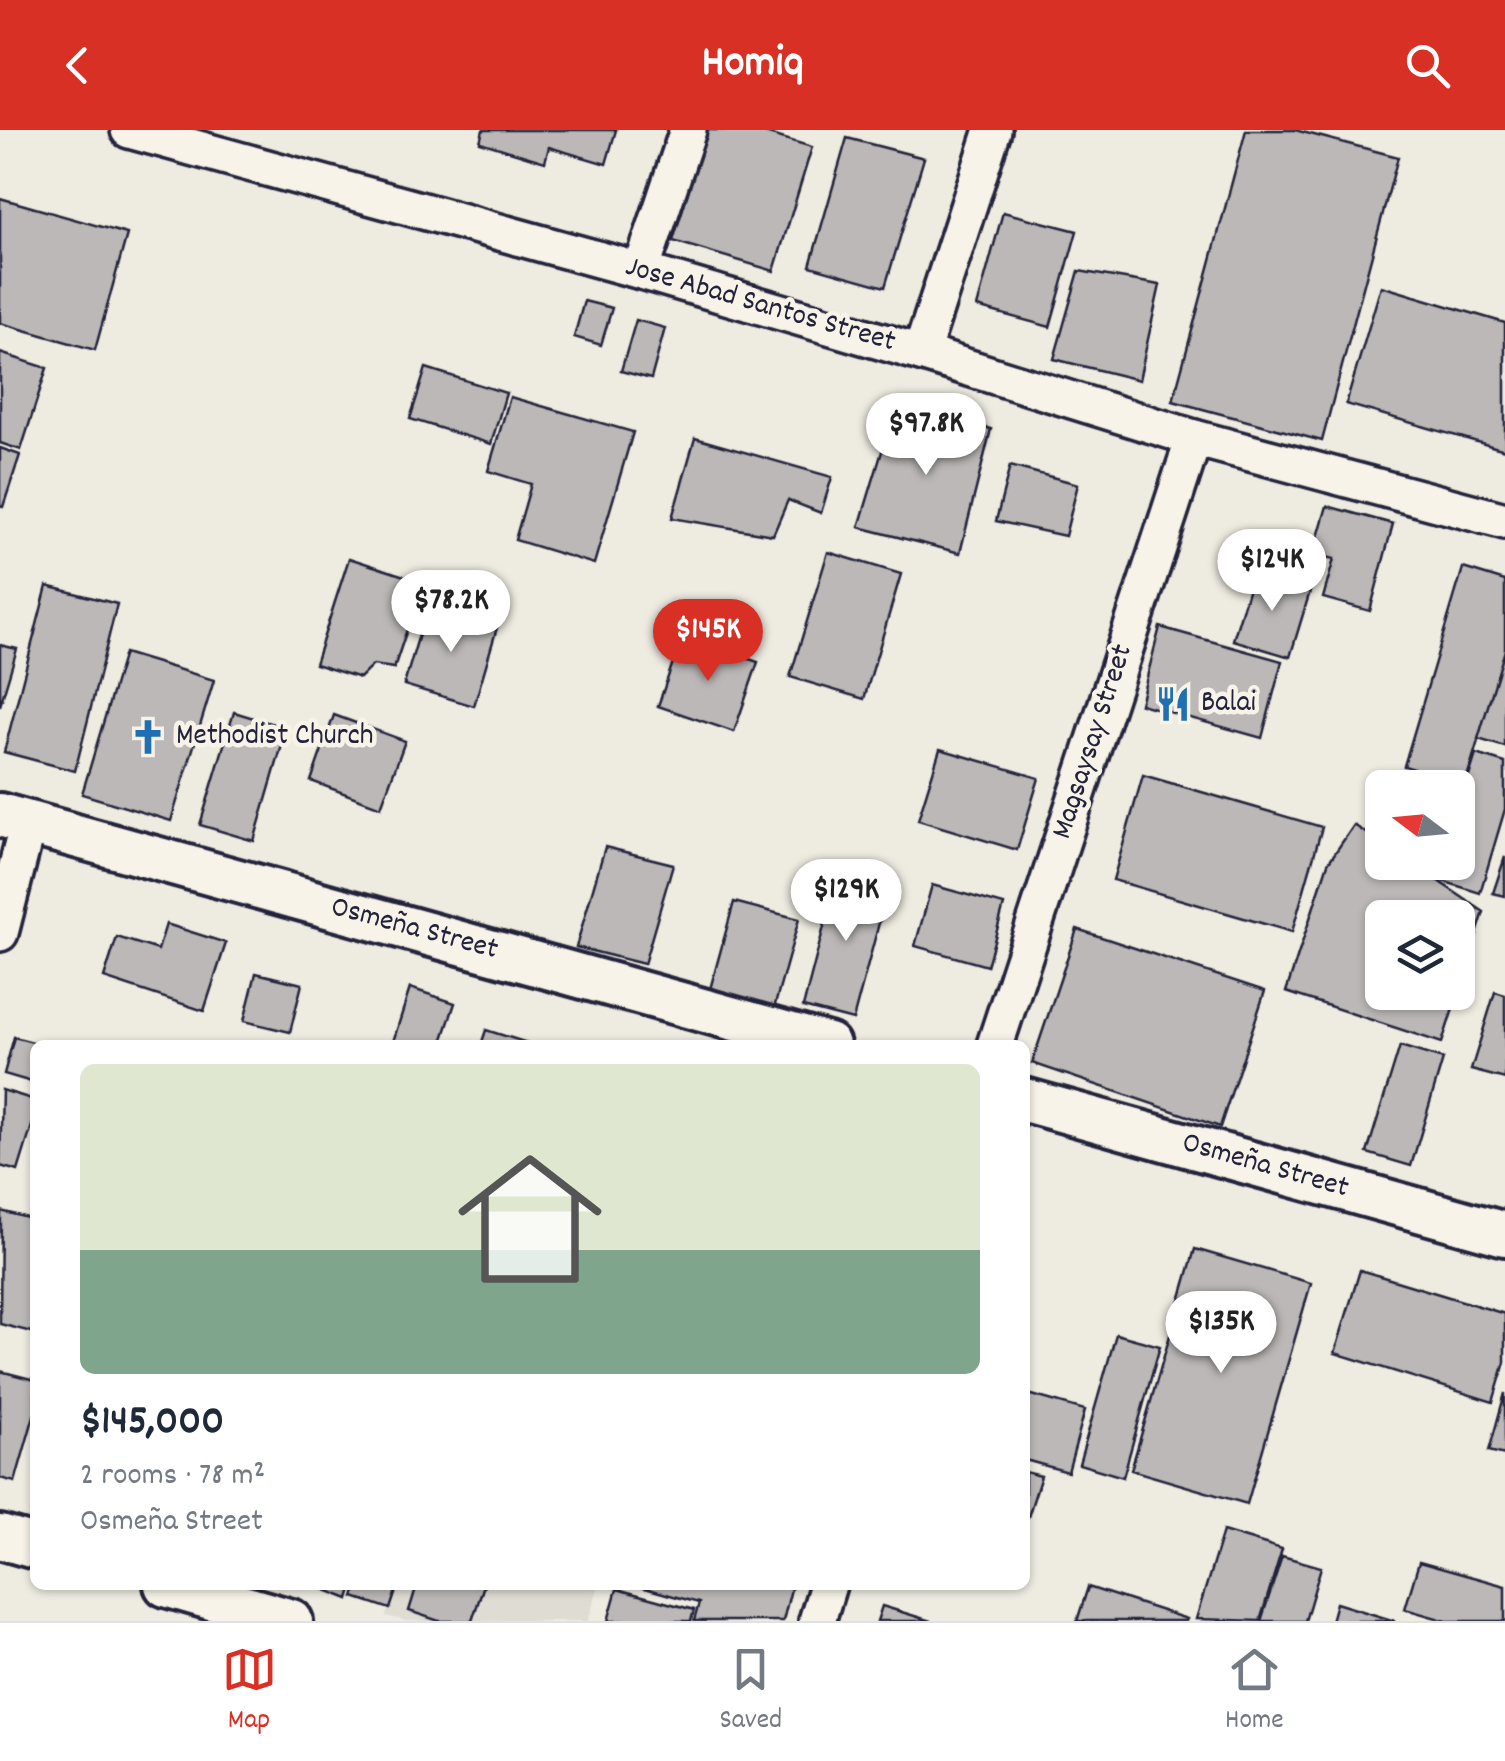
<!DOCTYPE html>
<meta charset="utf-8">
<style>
body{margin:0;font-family:Dekko,sans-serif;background:#f2f2f3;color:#1f2937;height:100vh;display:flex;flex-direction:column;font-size:38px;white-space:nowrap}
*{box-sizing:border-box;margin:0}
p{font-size:32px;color:#747a83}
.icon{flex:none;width:55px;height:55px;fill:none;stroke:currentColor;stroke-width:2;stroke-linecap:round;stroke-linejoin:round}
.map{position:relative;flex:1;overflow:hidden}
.sheet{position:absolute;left:30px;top:910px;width:1000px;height:550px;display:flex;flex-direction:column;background:#fff;border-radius:15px;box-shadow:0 2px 8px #0004}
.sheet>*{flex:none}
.needle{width:65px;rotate:286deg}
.controls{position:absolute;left:1365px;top:640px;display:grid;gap:20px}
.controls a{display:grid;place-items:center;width:110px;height:110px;border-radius:15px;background:#fff;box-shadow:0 2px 8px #0004;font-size:50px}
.price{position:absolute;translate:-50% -85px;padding:0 22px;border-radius:35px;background:#fff;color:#222;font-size:32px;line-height:65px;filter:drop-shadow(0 2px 5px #0008)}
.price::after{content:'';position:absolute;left:50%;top:60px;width:30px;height:22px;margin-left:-15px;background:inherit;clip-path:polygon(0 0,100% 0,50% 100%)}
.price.on{background:#d93025;color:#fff}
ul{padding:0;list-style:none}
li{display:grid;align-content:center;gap:20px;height:530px;padding:0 50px}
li+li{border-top:2px solid #e0e1e3}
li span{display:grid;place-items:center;height:310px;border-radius:15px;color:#555}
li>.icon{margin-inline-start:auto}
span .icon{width:180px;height:180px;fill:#fffc;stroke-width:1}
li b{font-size:42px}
header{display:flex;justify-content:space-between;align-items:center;height:130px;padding:0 50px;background:#d93025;color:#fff;font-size:45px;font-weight:700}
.dock{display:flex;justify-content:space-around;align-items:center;height:140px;border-top:2px solid #e0e1e3;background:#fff;font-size:28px;color:#747a83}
.dock a{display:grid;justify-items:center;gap:5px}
.dock .on{color:#d93025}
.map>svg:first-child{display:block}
.built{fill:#dfdcd4}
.building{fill:#bbb8b7;stroke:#22223b;stroke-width:2.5;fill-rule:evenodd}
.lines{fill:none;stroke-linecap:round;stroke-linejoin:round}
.minor-casing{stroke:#22223b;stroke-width:42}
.tertiary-casing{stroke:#22223b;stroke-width:50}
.minor{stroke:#f7f3e8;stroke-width:35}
.tertiary{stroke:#f7f3e8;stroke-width:42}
.labels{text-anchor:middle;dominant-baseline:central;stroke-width:9;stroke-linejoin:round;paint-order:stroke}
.street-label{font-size:30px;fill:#22223b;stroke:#f7f3e8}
.poi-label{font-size:30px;fill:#22223b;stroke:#f7f3e8;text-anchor:start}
</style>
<header><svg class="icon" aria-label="back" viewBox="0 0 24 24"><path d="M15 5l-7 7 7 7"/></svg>Homiq<svg class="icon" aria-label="search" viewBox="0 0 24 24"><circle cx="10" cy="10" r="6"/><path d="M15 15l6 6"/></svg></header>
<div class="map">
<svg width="1505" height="1491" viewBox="0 0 1505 1491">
<rect width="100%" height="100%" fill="#eeebe1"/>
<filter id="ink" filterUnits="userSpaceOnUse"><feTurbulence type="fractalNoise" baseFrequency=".01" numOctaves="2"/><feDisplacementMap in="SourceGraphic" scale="20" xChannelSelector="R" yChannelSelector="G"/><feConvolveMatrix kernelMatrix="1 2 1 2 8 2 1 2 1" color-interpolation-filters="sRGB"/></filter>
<g filter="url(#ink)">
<path class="built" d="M395,1455H599L588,1491H407L386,1486Z"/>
<g class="building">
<path d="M483,0H616L606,34L549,17L545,32L480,12Z"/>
<path d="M707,0H755L812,17L774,141L673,111Z"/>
<path d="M1246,0H1295L1398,27L1322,311L1173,271Z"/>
<path d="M847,8L924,28L885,157L810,136Z"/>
<path d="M0,68L127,104L95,220L0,193Z"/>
<path d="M1003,82L1077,101L1050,197L977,177Z"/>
<path d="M1079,141L1160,155L1139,250L1054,229Z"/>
<path d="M1381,156L1505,193V320L1346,274Z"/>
<path d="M584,171L612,178L601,215L574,207Z"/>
<path d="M636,190L665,198L651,249L621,241Z"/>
<path d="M0,223L47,238L21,320L0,313Z"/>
<path d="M426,238L506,263L491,314L410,289Z"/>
<path d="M510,267L633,302L594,434L515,410L531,354L488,341Z"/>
<path d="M897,272L991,299L960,423L859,397Z"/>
<path d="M695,308L832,347L821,383L788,370L773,405L672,388Z"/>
<path d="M0,318L20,325L3,377L0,376Z"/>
<path d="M1010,336L1078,354L1065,406L996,391Z"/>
<path d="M1327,376L1393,394L1370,481L1323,468L1334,429L1313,424Z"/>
<path d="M828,422L901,444L864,569L790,547Z"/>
<path d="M349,428L423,452L394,538L373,535L360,548L315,534Z"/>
<path d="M1463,438L1505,451V521L1465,654L1404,636Z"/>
<path d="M1254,441L1311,458L1290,527L1233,510Z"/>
<path d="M47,456L117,474L75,641L4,622Z"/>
<path d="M428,474L498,494L474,576L404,555Z"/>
<path d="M1160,497L1282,531L1262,608L1140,574Z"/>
<path d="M682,506L758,532L734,602L658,576Z"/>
<path d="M0,515L17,519L0,576Z"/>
<path d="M1505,520V617L1478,609Z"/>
<path d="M124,523L214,550L171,691L82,664Z"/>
<path d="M234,582L287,598L254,711L200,695Z"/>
<path d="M334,585L405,611L381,677L311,651Z"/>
<path d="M940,619L1039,648L1017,720L918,690Z"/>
<path d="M1476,624L1505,633V679L1480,763L1439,750L1444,732H1458V681Z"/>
<path d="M1143,645L1322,697L1292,802L1113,750Z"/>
<path d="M1354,695L1382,714V732H1410L1484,782L1442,913L1286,862L1328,733ZM1382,788H1458V862H1382Z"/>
<path d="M605,717L673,734L644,834L576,817Z"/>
<path d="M1505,727V766L1493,763Z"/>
<path d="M839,739L890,752L853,890L803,877Z"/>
<path d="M932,755L1004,775L987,836L915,816Z"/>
<path d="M734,772L799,789L773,882L709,863Z"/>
<path d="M166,794L226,813L204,881L104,848L117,807L158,820Z"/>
<path d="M1077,799L1265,861L1220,997L1032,933Z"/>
<path d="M256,843L302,854L290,902L244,891Z"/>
<path d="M410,858L455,873L441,915H392Z"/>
<path d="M1495,862L1505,865V949L1471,940Z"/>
<path d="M486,900L534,915H481Z"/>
<path d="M14,907L44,915H35V953L4,944Z"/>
<path d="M1400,916L1443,929L1411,1036L1367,1023Z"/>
<path d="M2,960L35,970V986L18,1041L0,1036Z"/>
<path d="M1,1081L35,1090V1203L0,1194Z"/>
<path d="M1195,1119L1311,1153L1247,1374L1131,1340Z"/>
<path d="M1360,1140L1505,1184V1232L1493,1272L1335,1223Z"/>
<path d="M1116,1204L1160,1216L1123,1347L1079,1334Z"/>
<path d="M0,1241L35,1250V1282L15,1352L0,1348Z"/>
<path d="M1025,1263L1085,1280L1068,1342L1025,1330Z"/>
<path d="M1505,1263V1325L1489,1321Z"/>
<path d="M1025,1342L1041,1346L1028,1387L1025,1386Z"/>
<path d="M1223,1401L1282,1419L1260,1491L1196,1489Z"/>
<path d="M1282,1426L1321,1437L1305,1491H1261Z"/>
<path d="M1419,1432L1505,1456V1491H1447L1405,1479Z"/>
<path d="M313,1455H353L349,1469Z"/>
<path d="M358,1455H398L390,1479L354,1467Z"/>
<path d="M417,1455H484L472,1491H439L409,1481Z"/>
<path d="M634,1455H792L783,1491H694L699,1473Z"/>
<path d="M1088,1457L1187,1489L1186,1491H1077Z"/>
<path d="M617,1459L694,1480L691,1491H608Z"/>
<path d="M1336,1473L1395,1491H1331Z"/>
<path d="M882,1476L931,1491H877Z"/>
</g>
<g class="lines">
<defs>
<g id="minor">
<path d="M129,0L641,141L921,223L1194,308L1505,391"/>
<path d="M641,141L688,0"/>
<path d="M921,223L993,0"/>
<path d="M0,803L28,693"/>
<path d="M995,915L1194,308"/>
<path d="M817,1491L828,1455"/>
</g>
<g id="tertiary">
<path d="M0,685L828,915"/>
<path d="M1025,970L1505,1104"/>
<path d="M0,1407L35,1417"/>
<path d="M166,1455L291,1491"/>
</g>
</defs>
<use href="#minor" class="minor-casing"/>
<use href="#tertiary" class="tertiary-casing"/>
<use href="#minor" class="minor"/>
<use href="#tertiary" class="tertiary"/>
</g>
</g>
<defs>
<symbol id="restaurant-bare" viewBox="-9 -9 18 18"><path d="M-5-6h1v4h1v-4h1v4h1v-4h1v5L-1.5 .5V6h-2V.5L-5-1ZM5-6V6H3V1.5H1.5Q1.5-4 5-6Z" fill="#1f6fb2" stroke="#f7f3e8" stroke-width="2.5" paint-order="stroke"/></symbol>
<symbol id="church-bare" viewBox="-9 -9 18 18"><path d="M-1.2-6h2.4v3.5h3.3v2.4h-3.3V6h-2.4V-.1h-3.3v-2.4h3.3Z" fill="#1f6fb2" stroke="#f7f3e8" stroke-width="2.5" paint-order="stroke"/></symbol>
</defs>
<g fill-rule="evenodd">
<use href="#restaurant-bare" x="1148" y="549" width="50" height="50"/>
<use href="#church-bare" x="123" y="582" width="50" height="50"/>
</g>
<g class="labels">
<g class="street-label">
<text transform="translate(760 176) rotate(16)">Jose Abad Santos Street</text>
<text transform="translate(1094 612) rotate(-72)">Magsaysay Street</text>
<text transform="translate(414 800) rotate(15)">Osmeña Street</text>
<text transform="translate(1265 1037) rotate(16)">Osmeña Street</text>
</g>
<g class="poi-label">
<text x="1201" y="574">Balai</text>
<text x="176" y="607">Methodist Church</text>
</g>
</g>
</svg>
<div class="controls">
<a><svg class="needle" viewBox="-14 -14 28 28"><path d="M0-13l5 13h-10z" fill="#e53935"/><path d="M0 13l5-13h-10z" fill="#747a83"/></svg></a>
<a><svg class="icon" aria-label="layers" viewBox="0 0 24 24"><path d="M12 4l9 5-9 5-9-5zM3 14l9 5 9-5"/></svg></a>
</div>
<b class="price" style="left:926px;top:348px">$97.8K</b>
<b class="price" style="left:1272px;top:484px">$124K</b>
<b class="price" style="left:451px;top:525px">$78.2K</b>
<b class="price on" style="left:708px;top:554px">$145K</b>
<b class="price" style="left:846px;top:814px">$129K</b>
<b class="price" style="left:1221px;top:1246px">$135K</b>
<section class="sheet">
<ul>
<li><span style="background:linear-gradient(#dfe7d0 60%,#7fa58c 0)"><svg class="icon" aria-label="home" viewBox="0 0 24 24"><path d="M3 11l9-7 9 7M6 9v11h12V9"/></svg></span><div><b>$145,000</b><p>2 rooms · 78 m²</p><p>Osmeña Street</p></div></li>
</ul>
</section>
</div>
<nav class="dock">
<a class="on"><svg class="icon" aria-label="map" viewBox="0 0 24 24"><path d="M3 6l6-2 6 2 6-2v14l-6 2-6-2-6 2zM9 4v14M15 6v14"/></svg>Map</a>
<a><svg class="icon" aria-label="saved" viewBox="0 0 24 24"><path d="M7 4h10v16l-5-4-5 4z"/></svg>Saved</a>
<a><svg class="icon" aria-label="home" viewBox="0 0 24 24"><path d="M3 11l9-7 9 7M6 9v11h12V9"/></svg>Home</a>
</nav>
